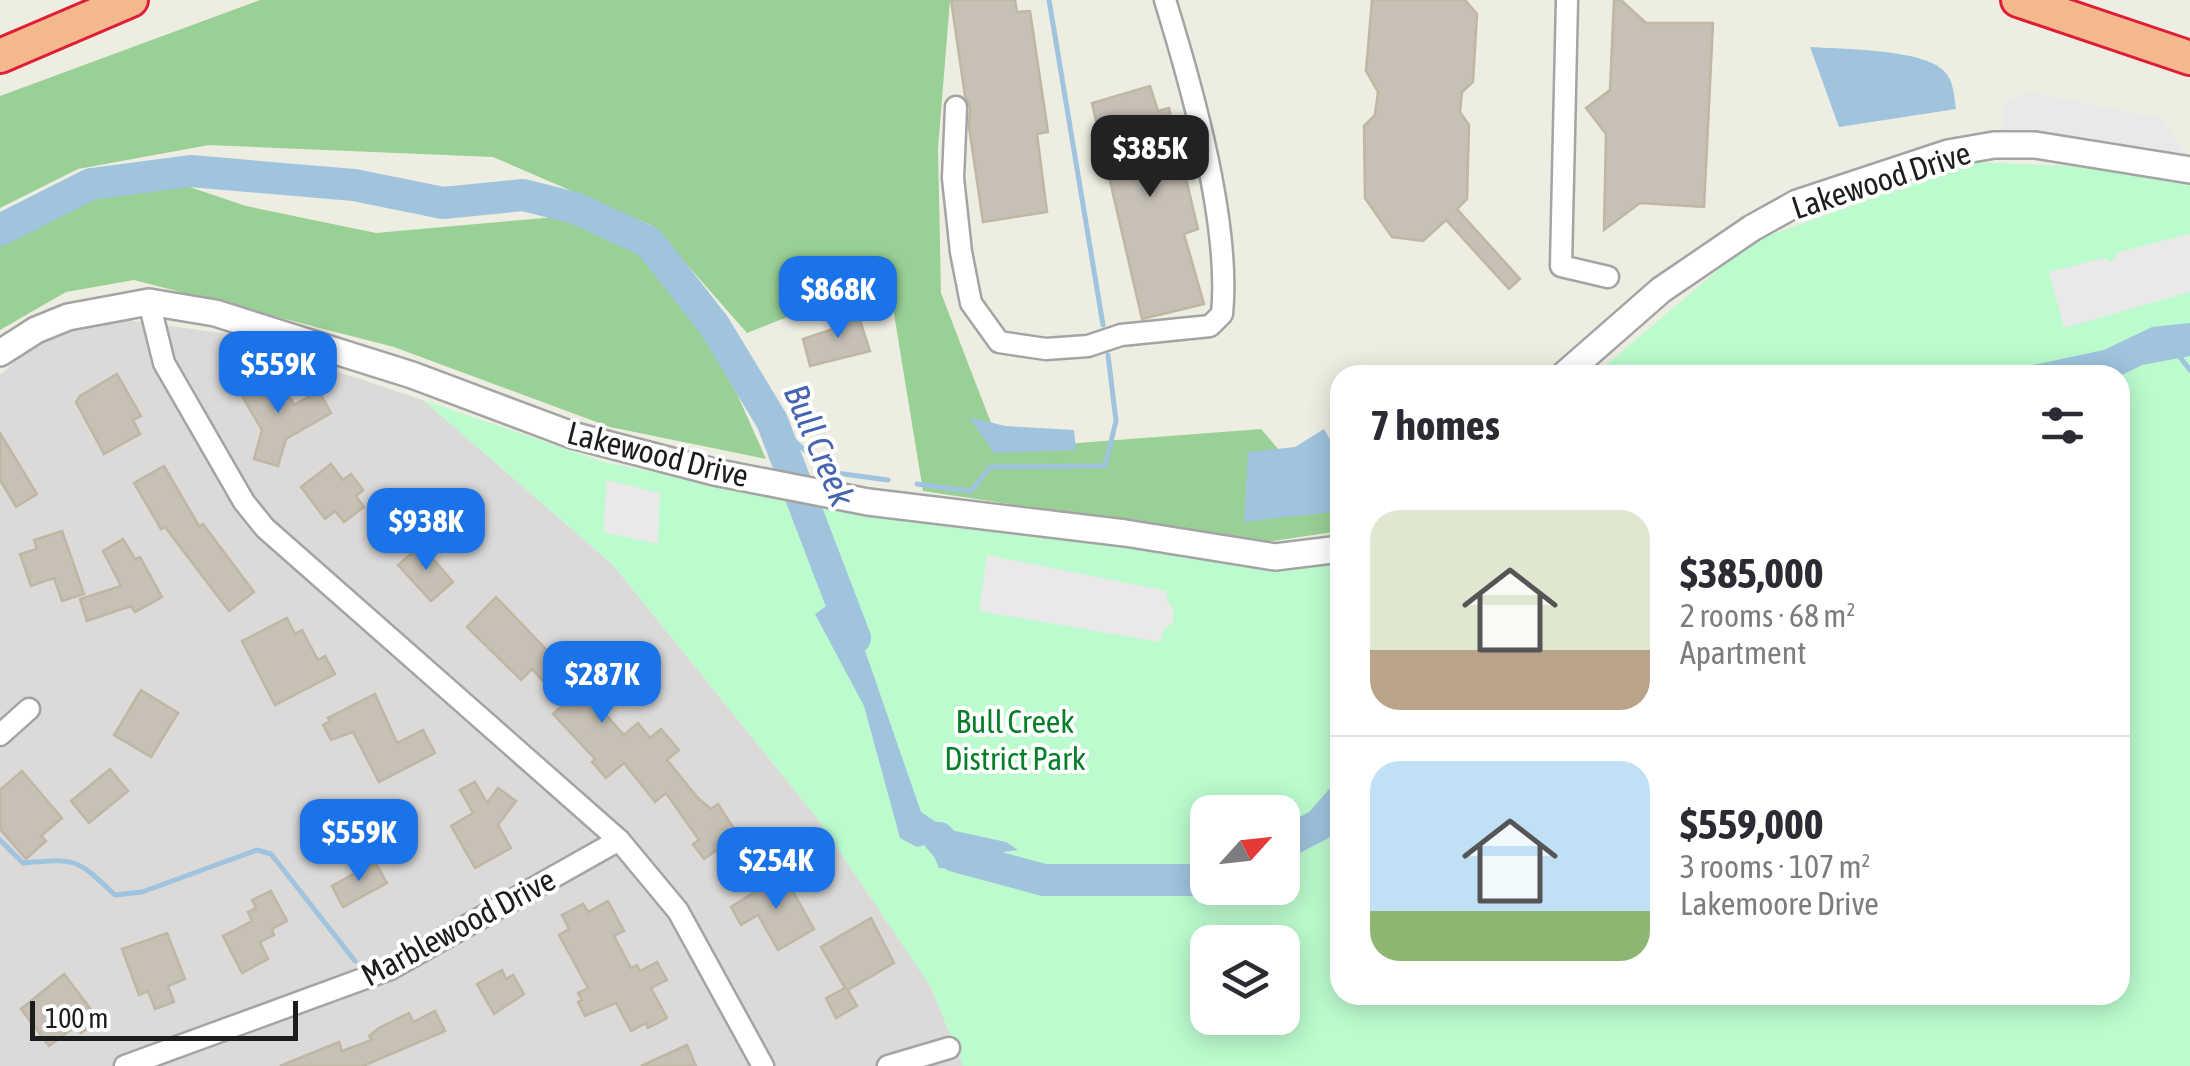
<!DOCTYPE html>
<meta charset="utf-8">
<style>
body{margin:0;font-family:"Asap Condensed",sans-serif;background:#f7f7f7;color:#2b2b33;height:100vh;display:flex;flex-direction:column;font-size:38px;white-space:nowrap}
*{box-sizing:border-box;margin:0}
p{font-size:32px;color:#7c7c81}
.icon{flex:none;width:55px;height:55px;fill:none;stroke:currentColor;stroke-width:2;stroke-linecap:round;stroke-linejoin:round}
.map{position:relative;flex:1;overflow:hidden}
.sheet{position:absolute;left:1330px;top:365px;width:800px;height:640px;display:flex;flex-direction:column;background:#fff;border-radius:30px;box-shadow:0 5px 25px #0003}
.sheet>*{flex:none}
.needle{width:65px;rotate:63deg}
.controls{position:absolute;left:1190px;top:795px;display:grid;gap:20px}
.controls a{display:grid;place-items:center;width:110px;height:110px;border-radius:20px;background:#fff;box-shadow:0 5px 25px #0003;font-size:50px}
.scale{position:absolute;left:30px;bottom:25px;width:268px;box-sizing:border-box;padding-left:10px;border:5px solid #1d1d1d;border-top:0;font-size:28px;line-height:35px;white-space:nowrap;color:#1d1d1d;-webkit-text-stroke:8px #fff;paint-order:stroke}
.price{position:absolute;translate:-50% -85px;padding:0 22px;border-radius:20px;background:#1a73e8;color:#fff;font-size:32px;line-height:65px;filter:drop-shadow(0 2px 5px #0008)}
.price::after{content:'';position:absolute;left:50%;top:60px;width:30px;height:22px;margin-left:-15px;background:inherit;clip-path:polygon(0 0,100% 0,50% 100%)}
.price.current{background:#222;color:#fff}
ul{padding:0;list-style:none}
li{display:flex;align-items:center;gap:30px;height:250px;padding:0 40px}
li+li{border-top:2px solid #e1e1e2}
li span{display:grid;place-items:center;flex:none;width:280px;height:200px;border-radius:30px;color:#555}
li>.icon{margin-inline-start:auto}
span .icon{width:120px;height:120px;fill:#fffc;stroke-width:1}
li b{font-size:42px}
h2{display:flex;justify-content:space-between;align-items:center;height:120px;padding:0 40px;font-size:42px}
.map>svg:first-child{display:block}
.residential{fill:#dbdad9}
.forest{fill:#99d095}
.park{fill:#bcfbce;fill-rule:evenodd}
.parking{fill:#e9e9e9}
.water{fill:#a0c3de}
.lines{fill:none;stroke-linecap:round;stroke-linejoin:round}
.stream{stroke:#a0c3de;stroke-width:5}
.river{stroke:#a0c3de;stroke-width:32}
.building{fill:#c6c0b5;stroke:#c0b6a4;stroke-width:2.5}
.minor-casing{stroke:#a4a4a4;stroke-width:25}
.tertiary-casing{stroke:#a4a4a4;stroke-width:30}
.trunk-casing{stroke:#de1d36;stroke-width:38}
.minor{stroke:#fff;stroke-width:20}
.tertiary{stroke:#fff;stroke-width:25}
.trunk{stroke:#f4b88e;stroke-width:32}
.labels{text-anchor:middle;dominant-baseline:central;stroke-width:8;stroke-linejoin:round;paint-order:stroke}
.street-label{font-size:32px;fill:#1d1d1d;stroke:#fff}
.park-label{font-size:32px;fill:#077e2a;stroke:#fff}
.water-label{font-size:35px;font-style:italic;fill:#4664af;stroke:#fff}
</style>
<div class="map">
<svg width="2190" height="1066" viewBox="0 0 2190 1066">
<rect width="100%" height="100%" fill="#eeede2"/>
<path class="residential" d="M104,317L222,333L423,400L613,565L817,818L931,987L963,1066H0V375L33,346Z"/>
<g class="forest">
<path d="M260,0H950L938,149L941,293L1001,449L1261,429L1340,521V531L1266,542L923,491L888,277L747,333L653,226L493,157L209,145L78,169L0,208V96Z"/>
<path d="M169,180L246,206L376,233L566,216L657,252L738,396L766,459L610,427L394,347L134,280L66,292L0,330V237L81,199Z"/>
</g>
<path class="park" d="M1973,162L2121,168L2190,179V1066H963L931,987L817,818L613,565L423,400L604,462L877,517L1065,538L1340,560V995H2120V375H1594L1751,242ZM1208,812H1282V888H1208ZM1208,942H1282V1018H1208Z"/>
<g class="parking">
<path d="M2030,92L2161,118L2190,159L2001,136L2005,101Z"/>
<path d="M2190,234V292L2064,328L2049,272L2104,258L2111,262L2119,252Z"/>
<path d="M607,480L660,493L658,544L603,532Z"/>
<path d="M987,555L1167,591V600L1174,611L1173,623L1165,628L1160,642L979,611Z"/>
</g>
<g class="water">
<path d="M1810,47C1840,49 1924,49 1944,71C1954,81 1954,96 1956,109L1839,127Z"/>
<path d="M2190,323V356L2142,365L2120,376L1986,375L2104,350L2152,327Z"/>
<path d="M969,417L1005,426L1074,430L1076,450L994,453Z"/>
<path d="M1324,429L1340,456V511L1244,522L1248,452L1295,447Z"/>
<path d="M845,593L921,812L946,829L1006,842L1018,850L990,854L958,869L939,868L929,844L917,847L900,838L864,706L815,614Z"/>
</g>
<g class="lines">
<g class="stream">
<path d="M1049,0L1103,325"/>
<path d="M2177,353L2190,370"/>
<path d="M772,421L829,472L888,480"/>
<path d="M917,484L971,491L990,467L1105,466L1116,421L1108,355"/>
<path d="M0,840L23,863C76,858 76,858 115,895L142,892L257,850L271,854L355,961"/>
</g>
<g class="river">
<path d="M0,230L91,184L190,171L354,185L443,203L523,195L575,208L649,242L714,325L772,421L855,638"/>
<path d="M939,838L955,856L1044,880H1208"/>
<path d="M1282,844L1319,825L1340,801"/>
</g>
</g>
<g class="building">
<path d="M951,0H1015L1017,12L1030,11L1048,132L1037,134L1047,212L983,222L969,127L970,107L965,96Z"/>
<path d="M1372,0H1465L1477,14L1473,82L1462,92L1460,112L1469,125L1467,199L1457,209L1520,279L1509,289L1446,220L1423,241L1392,237L1365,198L1364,126L1375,115L1378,92L1366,71Z"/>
<path d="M1614,0H1621L1646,23H1713L1704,207L1640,203L1604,230L1606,134L1586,108L1610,90Z"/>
<path d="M1150,86L1158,111L1169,108L1198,229L1184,234L1204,304L1142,319L1092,103Z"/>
<path d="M857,311L870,351L810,366L803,339L836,328L833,316Z"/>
<path d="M258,372L273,399L286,391L294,405L319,391L331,413L286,439L278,466L254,459L262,430L236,386L244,377Z"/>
<path d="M117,374L141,416L133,420L140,434L104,454L76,402L80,396Z"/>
<path d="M0,433L37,494L16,507L0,480Z"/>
<path d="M331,464L343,480L351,474L363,490L356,496L364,507L344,522L335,511L325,519L301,487Z"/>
<path d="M164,466L199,526L203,524L254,592L229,611L165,527L161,529L134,483Z"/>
<path d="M62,531L84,594L62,601L54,578L31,586L20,554L37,549L34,540Z"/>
<path d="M123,539L135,559L140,557L162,597L135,612L131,606L87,621L80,599L121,586L103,551Z"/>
<path d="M421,545L453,582L431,601L398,565Z"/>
<path d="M496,597L584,689L592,681L606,697L597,705L624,735L638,723L650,738L661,729L679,750L667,760L698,798L711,809L718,804L738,835L704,859L693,844L699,840L666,793L655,802L624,763L606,778L592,762L595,759L553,714L564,704L532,669L521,680L467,627Z"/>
<path d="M287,618L295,634L302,630L318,660L325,656L335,674L275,705L242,641Z"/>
<path d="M141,690L178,713L151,757L114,735Z"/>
<path d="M375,694L397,743L423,730L435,753L379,782L353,732L331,740L323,725L330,721L328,718Z"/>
<path d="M110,769L128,791L89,823L71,801Z"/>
<path d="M22,771L62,818L41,836L46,841L26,859L0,829V790Z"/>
<path d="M475,782L487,803L498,788L516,801L498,825L511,848L475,868L451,826L473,813L460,790Z"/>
<path d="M375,862L387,883L343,907L332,886Z"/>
<path d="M783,874L814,929L778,950L758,915L741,925L731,907Z"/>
<path d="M271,891L287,921L272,929L274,935L260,942L268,959L242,973L223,936L252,921L248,912L256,908L252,900Z"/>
<path d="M608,901L624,931L614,936L631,968L637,965L640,971L657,962L667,980L651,988L667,1018L648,1028L646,1023L631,1031L616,1003L585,1016L578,1002L582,1000L578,993L588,988L559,935L569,929L562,915L583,904L588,912Z"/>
<path d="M871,918L894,963L848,990L857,1006L836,1018L826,998L845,988L821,947Z"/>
<path d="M167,933L185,979L168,986L174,1002L155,1009L148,991L139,995L122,949Z"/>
<path d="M502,970L506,979L513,975L524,994L494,1014L477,984Z"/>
<path d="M64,974L99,1020L81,1033L76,1026L49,1046L21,1009Z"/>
<path d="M435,1011L445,1031L363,1066H280L339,1042L342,1051L372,1040L369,1036L379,1028L409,1013L413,1022Z"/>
<path d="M687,1045L696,1066H641Z"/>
</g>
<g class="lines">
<defs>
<g id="minor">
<path d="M1567,0L1561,266L1608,277"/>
<path d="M956,107L953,178L961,252L971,303L999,342L1046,349L1088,346L1121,335L1210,326L1222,314C1231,225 1192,87 1165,0"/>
<path d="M149,302L164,363L244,502L265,528L619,840L678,911L763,1066"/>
<path d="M0,735L29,709"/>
<path d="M125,1066L390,969L619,840"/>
<path d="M888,1066L949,1048"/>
</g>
<g id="tertiary">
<path d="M0,353L36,330L68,317L149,302L215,313L412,375L572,435L714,472L868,502L1125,533L1275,557L1340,549"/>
<path d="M1564,375L1661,290L1752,228L1797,203L1948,153L1994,145H2035L2190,170"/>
</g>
<g id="trunk">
<path d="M2018,0L2190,58"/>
<path d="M0,56L131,0"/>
</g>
</defs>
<use href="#minor" class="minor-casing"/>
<use href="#tertiary" class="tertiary-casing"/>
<use href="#trunk" class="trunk-casing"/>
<use href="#minor" class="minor"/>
<use href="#tertiary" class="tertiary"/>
<use href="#trunk" class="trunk"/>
</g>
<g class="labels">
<g class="street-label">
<text transform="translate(1881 180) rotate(-18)">Lakewood Drive</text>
<text transform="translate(658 454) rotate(14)">Lakewood Drive</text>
<text transform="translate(458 927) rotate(-28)">Marblewood Drive</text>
</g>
<g class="park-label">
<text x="1015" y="721">Bull Creek<tspan x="1015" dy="37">District Park</tspan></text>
</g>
<g class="water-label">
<text transform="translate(820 445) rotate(67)">Bull Creek</text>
</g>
</g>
</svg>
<div class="controls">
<a><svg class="needle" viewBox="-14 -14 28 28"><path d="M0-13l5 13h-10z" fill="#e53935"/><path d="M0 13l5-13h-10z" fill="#7c7c81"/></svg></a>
<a><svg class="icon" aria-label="layers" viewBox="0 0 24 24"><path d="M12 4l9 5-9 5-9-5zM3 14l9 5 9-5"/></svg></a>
</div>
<div class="scale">100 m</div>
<b class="price current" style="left:1150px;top:200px">$385K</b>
<b class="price" style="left:838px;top:341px">$868K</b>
<b class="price" style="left:278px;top:416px">$559K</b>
<b class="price" style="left:426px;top:573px">$938K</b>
<b class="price" style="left:602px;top:726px">$287K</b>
<b class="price" style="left:359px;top:884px">$559K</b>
<b class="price" style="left:776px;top:912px">$254K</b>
<section class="sheet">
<h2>7 homes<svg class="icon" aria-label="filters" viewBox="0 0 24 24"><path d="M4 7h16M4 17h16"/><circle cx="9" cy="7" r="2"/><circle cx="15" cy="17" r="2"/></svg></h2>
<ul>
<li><span style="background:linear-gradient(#dfe7d0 70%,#b9a48a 0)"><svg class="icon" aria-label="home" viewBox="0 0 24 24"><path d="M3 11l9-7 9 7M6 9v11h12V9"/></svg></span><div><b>$385,000</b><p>2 rooms · 68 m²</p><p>Apartment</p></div></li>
<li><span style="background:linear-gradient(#bfe0f5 75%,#8fb573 0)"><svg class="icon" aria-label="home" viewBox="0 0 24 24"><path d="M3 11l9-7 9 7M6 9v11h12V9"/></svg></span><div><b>$559,000</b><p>3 rooms · 107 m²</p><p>Lakemoore Drive</p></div></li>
</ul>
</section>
</div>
